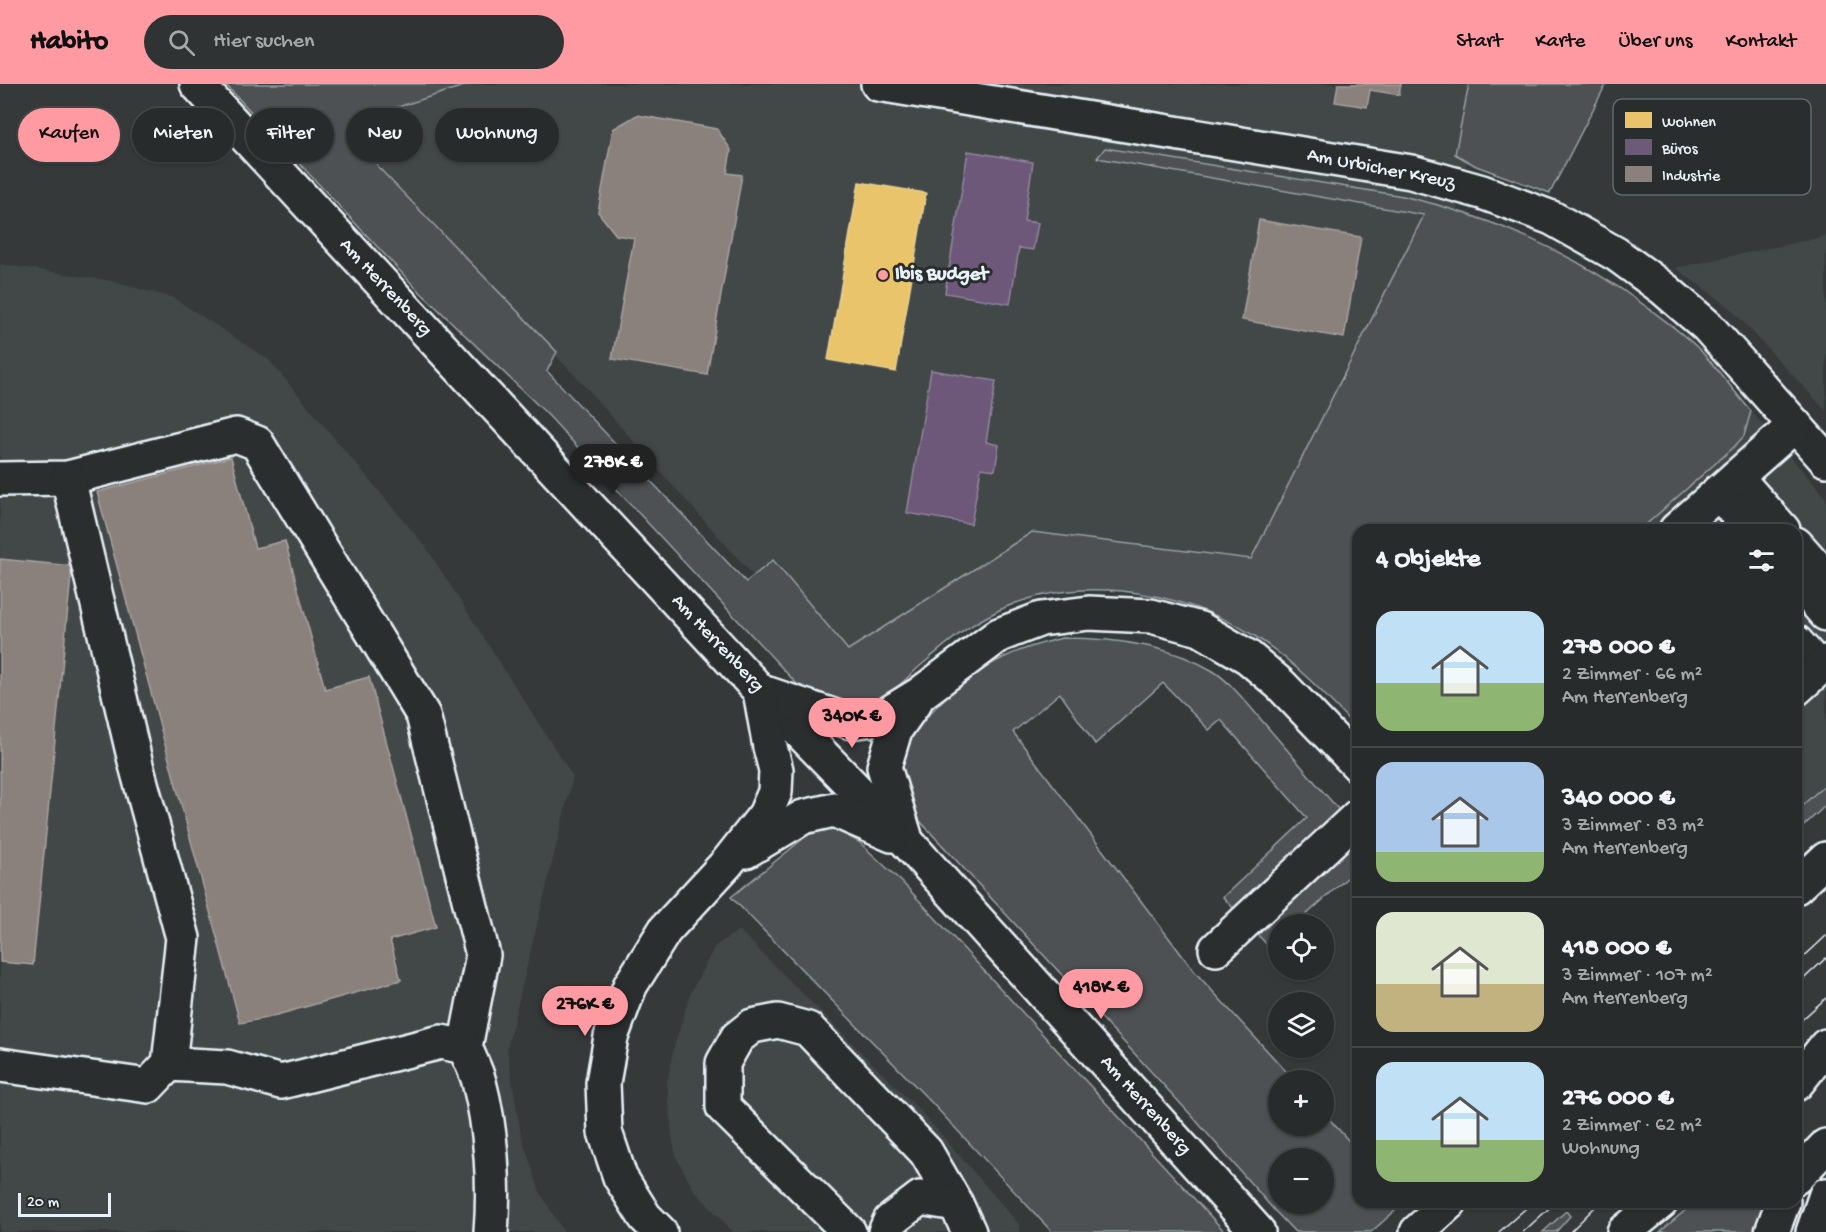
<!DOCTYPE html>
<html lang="de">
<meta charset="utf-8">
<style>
body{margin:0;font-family:"Gochi Hand",sans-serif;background:#303334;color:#f1f3f6;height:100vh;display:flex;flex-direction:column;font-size:22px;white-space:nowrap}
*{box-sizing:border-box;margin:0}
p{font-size:20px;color:#a5a7a9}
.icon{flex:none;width:33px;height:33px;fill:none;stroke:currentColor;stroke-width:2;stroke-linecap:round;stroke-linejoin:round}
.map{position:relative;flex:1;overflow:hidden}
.drawer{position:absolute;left:1352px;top:440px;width:450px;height:684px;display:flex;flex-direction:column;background:#282b2c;border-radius:18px;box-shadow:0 2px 4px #0004,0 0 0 2px #444748}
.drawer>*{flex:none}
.top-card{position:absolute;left:18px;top:24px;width:570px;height:54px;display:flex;gap:12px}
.controls{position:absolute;left:1268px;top:830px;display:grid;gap:12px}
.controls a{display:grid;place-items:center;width:66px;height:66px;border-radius:50%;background:#282b2c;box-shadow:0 2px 4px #0004,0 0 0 2px #444748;font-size:30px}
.scale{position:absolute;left:18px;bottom:15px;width:93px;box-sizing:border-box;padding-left:6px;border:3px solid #e8f1f8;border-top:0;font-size:16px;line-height:21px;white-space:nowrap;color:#e8f1f8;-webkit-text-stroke:4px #2a2d2e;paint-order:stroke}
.price{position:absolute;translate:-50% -51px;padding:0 14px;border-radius:21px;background:#ff9aa2;color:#111;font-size:20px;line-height:39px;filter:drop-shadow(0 2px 3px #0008)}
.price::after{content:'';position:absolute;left:50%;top:36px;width:18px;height:14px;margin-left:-9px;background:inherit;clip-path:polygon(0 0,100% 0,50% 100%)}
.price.current{background:#222;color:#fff}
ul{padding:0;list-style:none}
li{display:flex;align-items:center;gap:18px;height:150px;padding:0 24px}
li+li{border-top:2px solid #444748}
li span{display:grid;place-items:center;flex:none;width:168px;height:120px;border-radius:18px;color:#555}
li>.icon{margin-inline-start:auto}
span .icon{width:72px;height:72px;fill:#fffc;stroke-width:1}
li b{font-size:26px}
h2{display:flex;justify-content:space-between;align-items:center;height:72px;padding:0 24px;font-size:26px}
.pill{padding:0 21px;border-radius:27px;background:#282b2c;box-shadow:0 2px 4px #0004,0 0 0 2px #444748;font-size:21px;line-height:54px}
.pill.current{background:#ff9aa2;color:#111}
header{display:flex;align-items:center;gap:36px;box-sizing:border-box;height:84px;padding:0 30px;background:#ff9aa2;color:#111}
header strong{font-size:28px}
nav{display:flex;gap:33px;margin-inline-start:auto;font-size:21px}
.search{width:420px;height:54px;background:#303334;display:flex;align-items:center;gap:15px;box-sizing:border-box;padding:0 21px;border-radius:33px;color:#a5a7a9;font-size:22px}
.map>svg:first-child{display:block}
.built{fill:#424647}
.green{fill:#4d5152;stroke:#9aa1a5;stroke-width:1.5;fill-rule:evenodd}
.homes{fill:#e9c46a;stroke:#e9d295;stroke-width:1.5}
.offices{fill:#6d597a;stroke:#9287a0;stroke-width:1.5}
.industry{fill:#8a817c;stroke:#a6a3a1;stroke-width:1.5}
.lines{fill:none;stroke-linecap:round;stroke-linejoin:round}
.minor-casing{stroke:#e8f1f8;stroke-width:38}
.major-casing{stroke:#e8f1f8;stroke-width:38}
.minor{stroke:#2a2d2e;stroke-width:33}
.major{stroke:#2a2d2e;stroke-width:33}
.tram{stroke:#e8f1f8;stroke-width:1.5}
.poi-dot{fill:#ff9aa2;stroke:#2a2d2e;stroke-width:2}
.labels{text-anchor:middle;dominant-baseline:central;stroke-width:6;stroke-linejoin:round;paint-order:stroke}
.street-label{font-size:20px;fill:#e8f1f8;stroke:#2a2d2e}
.poi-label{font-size:20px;font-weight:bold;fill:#e8f1f8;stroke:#2a2d2e;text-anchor:start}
.key{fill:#2a2d2e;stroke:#63686b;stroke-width:1.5}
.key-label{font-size:16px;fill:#e8f1f8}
</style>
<header>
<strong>Habito</strong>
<div class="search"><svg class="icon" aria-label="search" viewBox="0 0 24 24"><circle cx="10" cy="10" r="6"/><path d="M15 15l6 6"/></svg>Hier suchen</div>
<nav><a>Start</a><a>Karte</a><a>Über uns</a><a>Kontakt</a></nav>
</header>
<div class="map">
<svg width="1826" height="1148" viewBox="0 0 1826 1148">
<rect width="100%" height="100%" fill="#35393a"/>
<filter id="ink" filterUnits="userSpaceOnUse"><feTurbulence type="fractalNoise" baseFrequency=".0167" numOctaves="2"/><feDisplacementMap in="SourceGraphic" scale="12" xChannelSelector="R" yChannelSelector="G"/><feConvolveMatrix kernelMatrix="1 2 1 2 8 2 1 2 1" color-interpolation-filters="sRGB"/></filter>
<g filter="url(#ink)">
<g class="built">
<path d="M297,0H1482L1452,152L1264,508L1039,476L839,588L580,297Z"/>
<path d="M1826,152V327L1727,221L1675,184Z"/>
<path d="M0,180L106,196L174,214L269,276L426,463L573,693L507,965L521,1050L540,1108L564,1148H0Z"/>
<path d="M1751,327L1826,414V700L1796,727V446H1641L1734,363L1744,351Z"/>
<path d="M739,846L926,1033L1019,1140V1148H733L694,1106L676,1073L672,1052L667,998L673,966L690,910L715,862Z"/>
</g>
<g class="green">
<path d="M225,0H470L379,29L373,51L378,83L557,268L547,287L746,498L773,476L848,566L1032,448L1251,475L1424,131L1097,74L1105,64L1403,112C1492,133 1570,167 1644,221C1663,235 1684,250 1701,267C1718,286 1734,307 1751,327L1744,352L1734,363L1641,445L1358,446L1357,645C1325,610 1293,576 1253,551C1177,504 1068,487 988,532C963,545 940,565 919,583C909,592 899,603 888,610C880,617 870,622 861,627L808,612L546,329L415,203Z"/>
<path d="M1469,0H1606L1550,109L1476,82L1455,70Z"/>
<path d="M1062,554C1112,554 1168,560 1213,587C1230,597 1251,624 1264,639C1295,675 1326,711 1357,747V785L1296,840H1278V856L1270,864L1223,813L1307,734L1221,636L1209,646L1163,599L1095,660L1060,609L1013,648L1194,887L1294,996H1278V1041H1323V1028L1357,1066L1358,1118H1405L1371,1148H1295L1274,1126L1192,1032L908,724C905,716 899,706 899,698C898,646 962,593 1005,573C1023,564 1042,559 1062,554ZM1278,1074H1323V1119H1278Z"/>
<path d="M1826,700V721L1796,749V727Z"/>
<path d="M832,744L859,758L903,799L1225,1148H1052L931,1018L731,813L814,746Z"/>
<path d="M1695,1118H1775L1765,1148H1660Z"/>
<path d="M1566,1127L1570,1132L1556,1148H1543Z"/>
</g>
<path class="homes" d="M859,98L926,109L896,288L828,276Z"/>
<g class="offices">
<path d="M968,67L1033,78L1024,137L1038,139L1033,166L1019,164L1010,220L945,209Z"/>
<path d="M931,286L996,297L986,358L999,361L995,386L981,384L971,440L907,429Z"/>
</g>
<g class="industry">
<path d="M1338,0H1401L1399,11L1370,6L1367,23L1335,18Z"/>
<path d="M637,31L717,45L731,66L727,89L742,91L707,291L612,275L634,154L616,151L598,128L613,45Z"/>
<path d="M1259,136L1361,153L1344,254L1242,236Z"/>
<path d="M231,373L255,464L285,457L325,605L369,593L436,843L390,856L401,896L266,934L240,939L97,408Z"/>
<path d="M0,475L72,482L33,881L0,878Z"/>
</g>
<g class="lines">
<defs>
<g id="minor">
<path d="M878,0L1411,88L1482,108L1552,134L1616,170L1664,205L1707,242L1826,376"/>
<path d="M1736,393L1783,446"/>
<path d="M0,395L68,394L236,351L257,359L423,631L483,871L465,963"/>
<path d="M1718,408L1751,446"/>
<path d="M1676,446L1795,341"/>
<path d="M1796,460L1826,494"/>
<path d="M1796,496L1826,530"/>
<path d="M1796,558L1819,584"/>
<path d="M1796,605L1826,578"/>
<path d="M1216,865L1358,732"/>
<path d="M169,980L227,983L281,998L441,958L465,963C469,974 476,986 479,998C491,1043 495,1101 491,1148"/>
<path d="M0,981L148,1002L169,980L183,854L136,681L68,394"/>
<path d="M1796,1000L1826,962"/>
<path d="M1796,1093L1826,1062"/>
<path d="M849,1148L723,1023V979L737,954L752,942L778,937L808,945L926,1068L956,1120"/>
<path d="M885,1148L890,1137L920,1114L956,1120L969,1148"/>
<path d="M1624,1148L1661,1118"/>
<path d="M1772,1148L1783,1118"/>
<path d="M1813,1148L1826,1111"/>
</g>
<g id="major">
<path d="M197,0L760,607L907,758L1258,1148"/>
<path d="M768,610L851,638L881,634L920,610L999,551L1041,535L1089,529L1151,532L1200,545L1248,573L1281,601L1358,681"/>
<path d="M905,752L884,683L895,646L916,616"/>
<path d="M746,767L803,733L834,726L892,751"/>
<path d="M1796,803L1826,775"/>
<path d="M660,1148L645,1133L620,1093L605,1048L603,999L611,953L630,902L665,846L727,779L765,731L775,708L776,686L770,663L760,607"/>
<path d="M1417,1148L1450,1118"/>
</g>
</defs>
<use href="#minor" class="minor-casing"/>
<use href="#major" class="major-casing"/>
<use href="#minor" class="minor"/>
<use href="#major" class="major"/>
<g class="tram">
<path d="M1796,880L1826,852"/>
<path d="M1796,902L1826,874"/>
<path d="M1796,941L1826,914"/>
<path d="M1499,1148L1533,1118"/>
<path d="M1523,1148L1556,1118"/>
<path d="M1570,1148L1600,1118"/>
</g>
</g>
</g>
<circle class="poi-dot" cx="883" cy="191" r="6"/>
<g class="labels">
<g class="street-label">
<text transform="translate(1381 86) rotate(11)">Am Urbicher Kreuz</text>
<text transform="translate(385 204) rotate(47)">Am Herrenberg</text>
<text transform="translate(717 560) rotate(47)">Am Herrenberg</text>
<text transform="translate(1145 1022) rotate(48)">Am Herrenberg</text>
</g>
<g class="poi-label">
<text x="895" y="191">Ibis Budget</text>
</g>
</g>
<rect x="1613" y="15" width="198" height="96" rx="9" class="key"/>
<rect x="1625" y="28" width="27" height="16" fill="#e9c46a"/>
<rect x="1625" y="55" width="27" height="16" fill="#6d597a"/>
<rect x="1625" y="82" width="27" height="16" fill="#8a817c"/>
<g class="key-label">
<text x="1662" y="42">Wohnen</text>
<text x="1662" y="69">Büros</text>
<text x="1662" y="96">Industrie</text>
</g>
</svg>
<div class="controls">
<a><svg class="icon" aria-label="locate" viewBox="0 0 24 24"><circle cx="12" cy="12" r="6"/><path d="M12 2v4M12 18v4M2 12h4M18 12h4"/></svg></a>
<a><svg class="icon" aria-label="layers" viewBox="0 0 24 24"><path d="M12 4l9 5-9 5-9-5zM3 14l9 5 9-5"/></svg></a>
<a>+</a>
<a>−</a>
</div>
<div class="scale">20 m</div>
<b class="price current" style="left:613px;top:411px">278K €</b>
<b class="price" style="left:852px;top:665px">340K €</b>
<b class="price" style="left:1101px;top:936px">418K €</b>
<b class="price" style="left:585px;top:953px">276K €</b>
<div class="top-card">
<a class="pill current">Kaufen</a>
<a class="pill">Mieten</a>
<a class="pill">Filter</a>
<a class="pill">Neu</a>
<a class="pill">Wohnung</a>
</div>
<section class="drawer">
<h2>4 Objekte<svg class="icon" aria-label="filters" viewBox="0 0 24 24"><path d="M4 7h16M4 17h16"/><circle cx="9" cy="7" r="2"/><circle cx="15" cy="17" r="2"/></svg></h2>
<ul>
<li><span style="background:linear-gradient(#bfe0f5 60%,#8fb573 0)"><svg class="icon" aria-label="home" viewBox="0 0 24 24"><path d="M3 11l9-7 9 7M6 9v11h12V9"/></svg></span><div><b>278 000 €</b><p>2 Zimmer · 66 m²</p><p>Am Herrenberg</p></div></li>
<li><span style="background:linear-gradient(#a9c7e8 75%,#8fb573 0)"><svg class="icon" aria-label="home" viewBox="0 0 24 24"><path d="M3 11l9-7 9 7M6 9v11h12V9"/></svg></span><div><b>340 000 €</b><p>3 Zimmer · 83 m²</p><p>Am Herrenberg</p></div></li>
<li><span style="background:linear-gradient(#dfe7d0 60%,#c2b280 0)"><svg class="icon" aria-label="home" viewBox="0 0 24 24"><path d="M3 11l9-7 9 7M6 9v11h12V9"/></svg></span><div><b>418 000 €</b><p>3 Zimmer · 107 m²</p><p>Am Herrenberg</p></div></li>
<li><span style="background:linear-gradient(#bfe0f5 65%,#8fb573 0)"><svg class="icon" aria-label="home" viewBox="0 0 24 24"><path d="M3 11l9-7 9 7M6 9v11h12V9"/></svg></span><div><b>276 000 €</b><p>2 Zimmer · 62 m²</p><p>Wohnung</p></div></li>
</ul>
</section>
</div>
